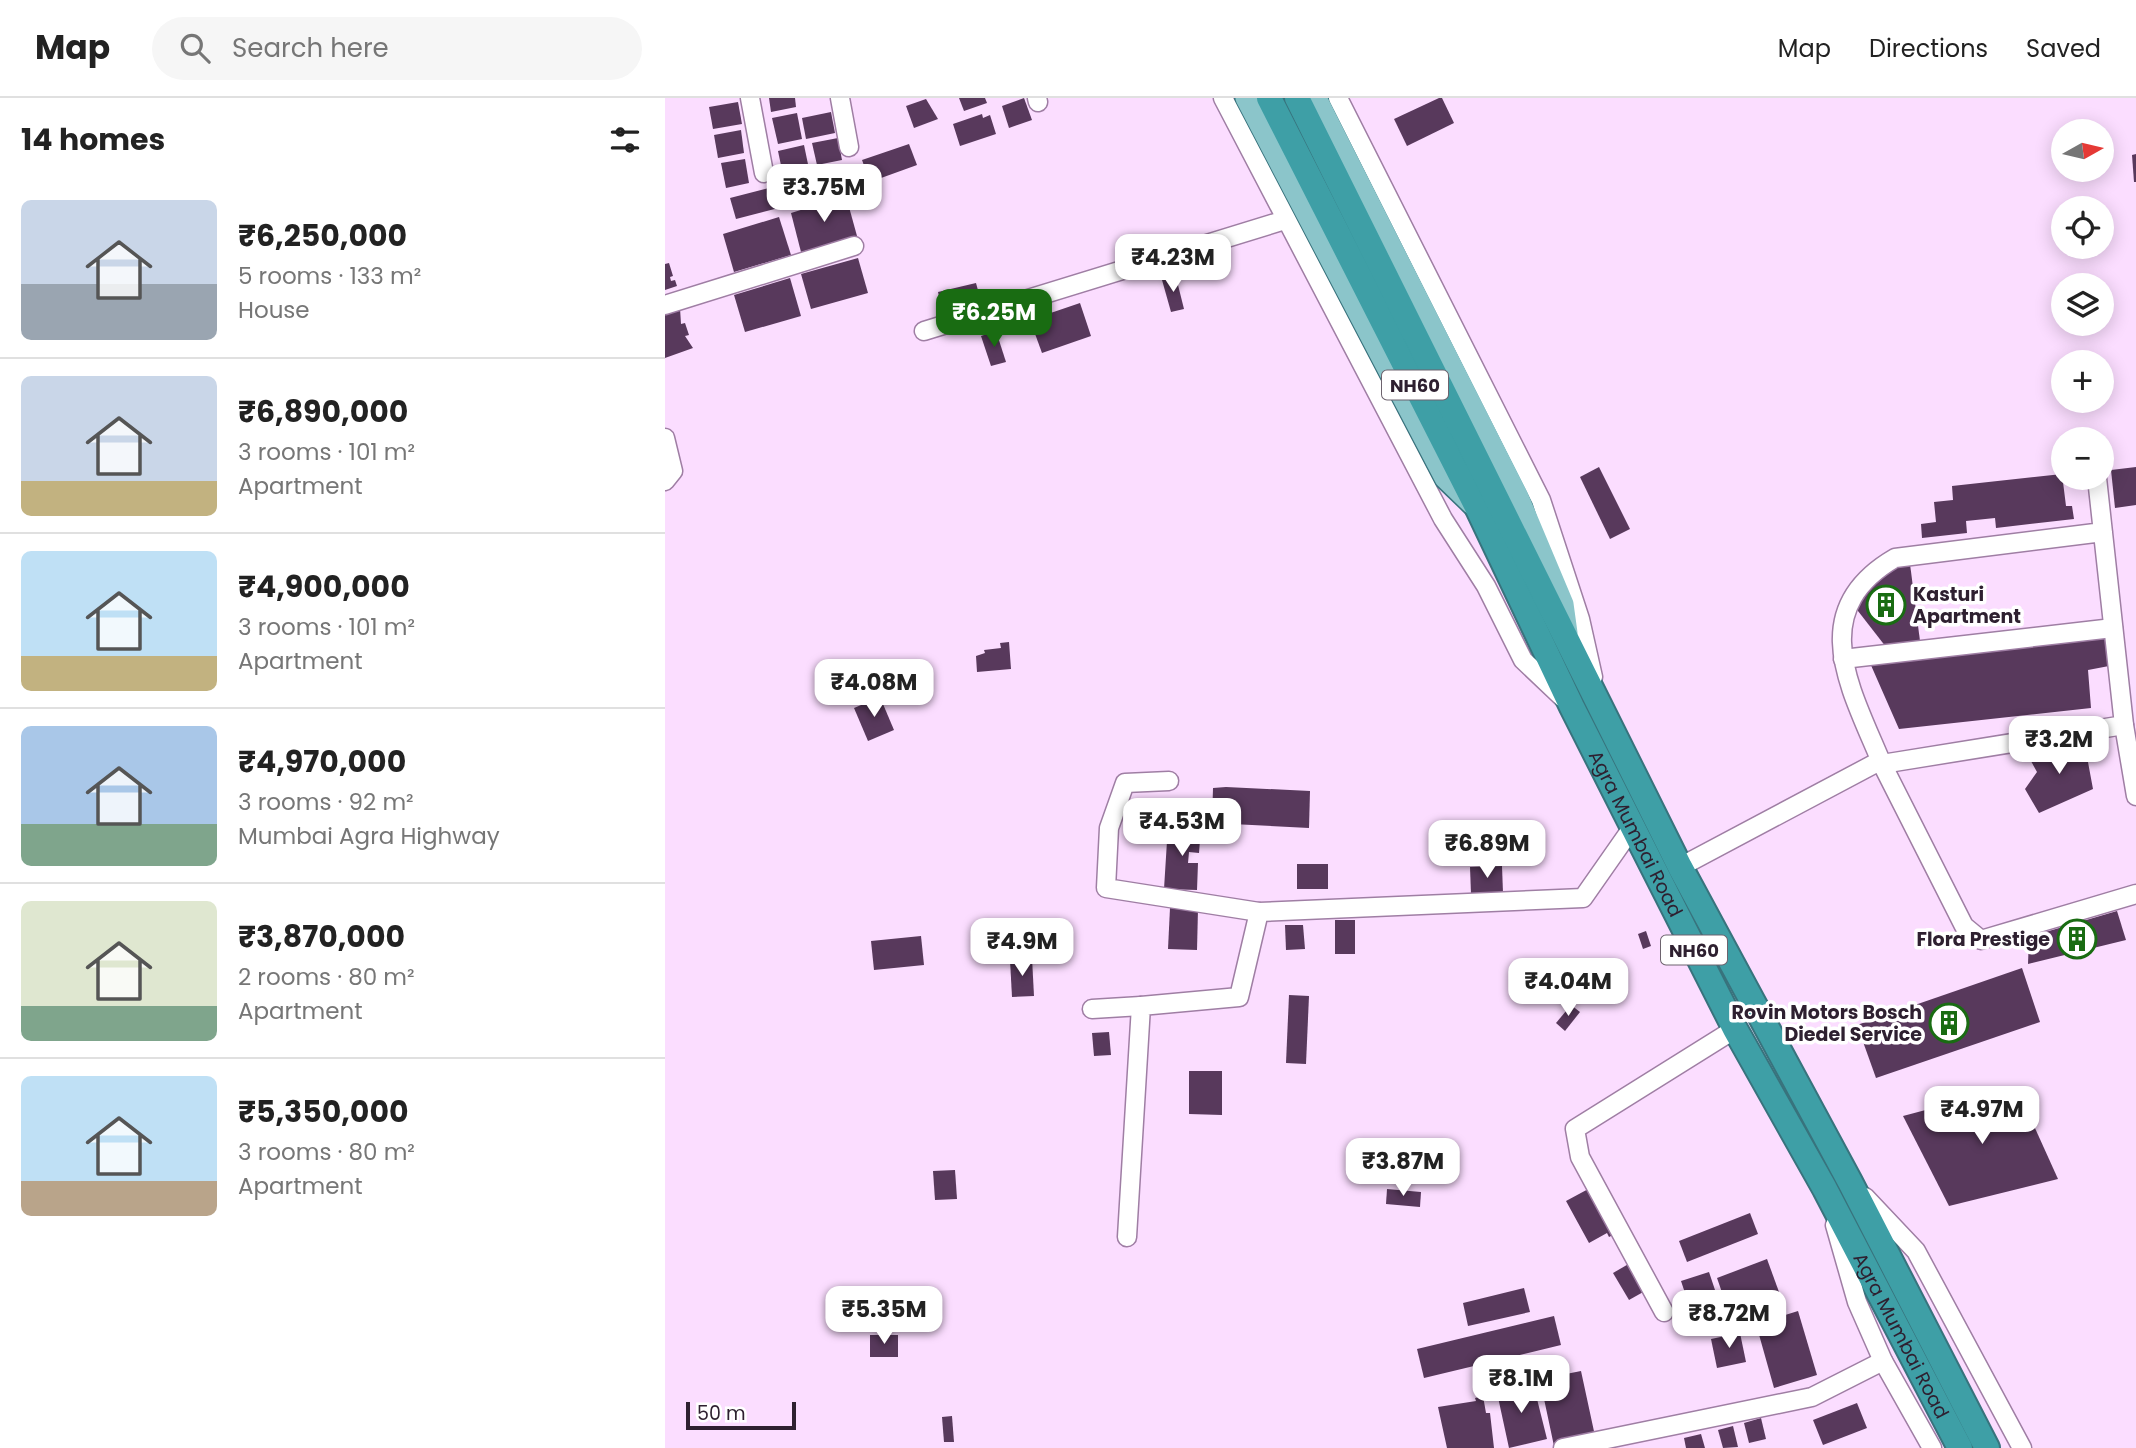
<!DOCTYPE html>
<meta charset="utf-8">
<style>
body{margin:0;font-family:Poppins,sans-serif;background:#f6f6f6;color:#222;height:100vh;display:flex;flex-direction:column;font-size:26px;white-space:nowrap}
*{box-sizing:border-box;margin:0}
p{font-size:23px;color:#767676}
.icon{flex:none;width:38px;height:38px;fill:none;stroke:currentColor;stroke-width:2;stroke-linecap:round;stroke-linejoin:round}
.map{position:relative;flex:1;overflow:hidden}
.details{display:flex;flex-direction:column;background:#fff;width:665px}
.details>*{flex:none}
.needle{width:46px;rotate:82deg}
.buttons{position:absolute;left:1386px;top:21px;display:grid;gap:14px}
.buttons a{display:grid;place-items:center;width:63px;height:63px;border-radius:50%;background:#fff;box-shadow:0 4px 18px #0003;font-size:35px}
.scale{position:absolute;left:21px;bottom:18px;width:110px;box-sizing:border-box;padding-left:7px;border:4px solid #2e2030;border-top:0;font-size:19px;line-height:24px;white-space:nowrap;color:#2e2030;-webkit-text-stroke:5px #fff;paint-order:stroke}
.price{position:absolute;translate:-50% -60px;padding:0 16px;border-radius:14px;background:#fff;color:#222;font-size:23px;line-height:46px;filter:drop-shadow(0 2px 4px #0008)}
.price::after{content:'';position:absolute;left:50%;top:42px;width:21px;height:16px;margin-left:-10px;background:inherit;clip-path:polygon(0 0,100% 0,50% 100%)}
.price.on{background:#196c12;color:#fff}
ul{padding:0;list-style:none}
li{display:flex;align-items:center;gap:21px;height:175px;padding:0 21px}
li+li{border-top:2px solid #e0e0e0}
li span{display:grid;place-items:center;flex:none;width:196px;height:140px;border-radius:10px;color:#555}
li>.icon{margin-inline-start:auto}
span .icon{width:84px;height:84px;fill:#fffc;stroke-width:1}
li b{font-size:30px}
h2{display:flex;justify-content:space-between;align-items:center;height:84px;padding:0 21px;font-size:30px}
header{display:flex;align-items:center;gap:42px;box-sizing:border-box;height:98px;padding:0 35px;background:#fff;border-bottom:2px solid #e0e0e0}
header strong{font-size:33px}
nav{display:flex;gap:38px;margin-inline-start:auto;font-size:24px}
.search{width:490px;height:63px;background:#f6f6f6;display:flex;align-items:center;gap:18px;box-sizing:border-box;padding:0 24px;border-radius:38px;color:#767676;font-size:26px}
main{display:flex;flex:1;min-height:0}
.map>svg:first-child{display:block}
.building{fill:#58395c}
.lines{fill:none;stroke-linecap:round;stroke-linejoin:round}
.minor-casing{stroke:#9f7ea4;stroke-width:21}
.major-casing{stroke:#38737d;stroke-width:24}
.highway-casing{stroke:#38737d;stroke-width:28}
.minor{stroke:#fff;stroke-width:18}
.major{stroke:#8bc5ca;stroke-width:21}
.highway{stroke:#3e9fa6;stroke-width:24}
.labels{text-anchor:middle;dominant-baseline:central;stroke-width:7;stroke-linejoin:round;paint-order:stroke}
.shield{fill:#fff;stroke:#6d636e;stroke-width:2}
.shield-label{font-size:18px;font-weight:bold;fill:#2e2030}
.poi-label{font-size:19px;font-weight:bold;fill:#2e2030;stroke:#fff;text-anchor:end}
.street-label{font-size:19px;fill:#2e2030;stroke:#fff}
</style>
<header>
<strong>Map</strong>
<div class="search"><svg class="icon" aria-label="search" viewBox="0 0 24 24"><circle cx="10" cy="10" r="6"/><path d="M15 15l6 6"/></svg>Search here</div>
<nav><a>Map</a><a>Directions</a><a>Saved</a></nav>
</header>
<main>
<section class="details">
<h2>14 homes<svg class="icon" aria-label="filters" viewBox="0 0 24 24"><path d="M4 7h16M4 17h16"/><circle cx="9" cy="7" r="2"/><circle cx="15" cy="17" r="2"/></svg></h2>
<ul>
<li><span style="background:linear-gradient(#c9d6e8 60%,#9aa5b1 0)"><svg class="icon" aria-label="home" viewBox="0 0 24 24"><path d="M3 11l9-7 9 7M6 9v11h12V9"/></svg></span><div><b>₹6,250,000</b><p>5 rooms · 133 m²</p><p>House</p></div></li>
<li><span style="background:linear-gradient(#c9d6e8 75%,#c2b280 0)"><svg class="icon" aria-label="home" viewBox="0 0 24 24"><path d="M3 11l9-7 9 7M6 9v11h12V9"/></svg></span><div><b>₹6,890,000</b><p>3 rooms · 101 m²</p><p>Apartment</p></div></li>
<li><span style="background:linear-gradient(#bfe0f5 75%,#c2b280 0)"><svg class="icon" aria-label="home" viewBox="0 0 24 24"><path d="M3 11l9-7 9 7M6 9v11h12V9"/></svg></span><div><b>₹4,900,000</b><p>3 rooms · 101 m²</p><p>Apartment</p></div></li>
<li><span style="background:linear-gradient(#a9c7e8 70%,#7fa58c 0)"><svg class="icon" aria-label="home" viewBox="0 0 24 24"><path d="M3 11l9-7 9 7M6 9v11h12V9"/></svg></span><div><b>₹4,970,000</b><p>3 rooms · 92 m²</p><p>Mumbai Agra Highway</p></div></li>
<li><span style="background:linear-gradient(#dfe7d0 75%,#7fa58c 0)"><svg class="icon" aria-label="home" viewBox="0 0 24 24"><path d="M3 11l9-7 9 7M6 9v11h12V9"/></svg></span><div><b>₹3,870,000</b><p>2 rooms · 80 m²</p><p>Apartment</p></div></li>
<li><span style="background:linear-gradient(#bfe0f5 75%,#b9a48a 0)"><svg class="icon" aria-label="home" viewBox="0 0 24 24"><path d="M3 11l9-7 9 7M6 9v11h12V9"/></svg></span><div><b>₹5,350,000</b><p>3 rooms · 80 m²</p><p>Apartment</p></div></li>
</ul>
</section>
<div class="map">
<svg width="1471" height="1350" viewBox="0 0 1471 1350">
<rect width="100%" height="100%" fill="#fbddff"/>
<g class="building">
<path d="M104,0H130L131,9L106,14Z"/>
<path d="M294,0H320L322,5L299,13Z"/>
<path d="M359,0L367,22L344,30L337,8Z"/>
<path d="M774,0H777L789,25L742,48L729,21Z"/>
<path d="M261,1L273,21L249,30L241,8Z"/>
<path d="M73,4L77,26L48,31L44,9Z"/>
<path d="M166,14L170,35L141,41L137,20Z"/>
<path d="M132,15L137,41L113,46L107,20Z"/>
<path d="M317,16L318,20L325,17L331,36L295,48L288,26Z"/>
<path d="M76,32L79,55L53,60L49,37Z"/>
<path d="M173,40L177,62L152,67L147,45Z"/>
<path d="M244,46L252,67L205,84L197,62Z"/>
<path d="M139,47L144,71L118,77L113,53Z"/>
<path d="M1471,56V84H1469L1467,57Z"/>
<path d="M80,61L84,85L61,90L56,65Z"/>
<path d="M143,80L148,101L71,121L65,100Z"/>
<path d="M181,98L192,138L136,154L126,115Z"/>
<path d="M114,119L126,157L69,174L58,136Z"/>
<path d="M193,160L203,195L146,211L136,176Z"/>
<path d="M4,165L8,178L5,179L6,183L10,182L12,188L0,192V166Z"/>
<path d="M511,179L519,211L506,214L497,182Z"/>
<path d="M125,180L136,218L80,234L69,197Z"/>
<path d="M311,185L318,211L279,221L273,194Z"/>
<path d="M415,205L426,238L377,255L365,222Z"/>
<path d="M15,210L16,226L20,225L24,237L20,238L28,250L0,260V215Z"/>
<path d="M331,233L341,264L326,268L316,238Z"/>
<path d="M934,369L965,431L945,441L915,379Z"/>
<path d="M1471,369V407L1450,410L1446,372Z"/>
<path d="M1397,376L1401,408H1407L1409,421L1331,430L1330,420L1301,423L1302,435L1257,440L1256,426L1271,424L1269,404L1288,402L1287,388Z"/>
<path d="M1245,466L1255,543L1221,549L1193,513V501L1227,468Z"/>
<path d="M1441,540L1444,568L1423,572L1426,610L1234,631L1205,565Z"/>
<path d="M344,544L346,571L312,574L311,558L320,555L319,552L336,550L335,545Z"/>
<path d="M215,599L229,632L203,643L189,610Z"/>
<path d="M1420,648L1428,691L1374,715L1360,691L1372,674L1361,654Z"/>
<path d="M561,689L645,693L644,730L547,725L548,690Z"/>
<path d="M503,727L536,729L534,755L524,754L523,765H533L532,792L499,791Z"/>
<rect x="632" y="766" width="31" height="25"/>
<path d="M837,768L838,795L806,796L805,769Z"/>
<path d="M505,810L533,811L532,852L503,851Z"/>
<path d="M1452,813L1461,842L1363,866L1364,839Z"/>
<path d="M402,822L403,854L386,856L383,853L381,823Z"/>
<rect x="670" y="822" width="20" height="34"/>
<path d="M620,827H638L640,851L621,852Z"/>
<path d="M981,833L986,848L978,851L973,836Z"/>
<path d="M256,838L259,867L209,872L206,843Z"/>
<path d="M367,860L369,898L347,899L345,862Z"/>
<path d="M1357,870L1375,924L1211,980L1192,927Z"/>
<path d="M624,897L644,898L641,966L621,965Z"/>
<path d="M906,907L915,914L900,933L891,925Z"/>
<path d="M444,934L446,957L429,958L427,935Z"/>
<path d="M524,973H557V1017L524,1016Z"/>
<path d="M1351,988L1393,1081L1284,1108L1238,1018Z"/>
<path d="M290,1072L292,1101L270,1102L268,1073Z"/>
<path d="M927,1089L952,1135L944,1139L942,1135L924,1145L901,1103Z"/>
<path d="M722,1091L756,1094L755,1109L721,1106Z"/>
<path d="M1085,1115L1093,1136L1022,1164L1014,1143Z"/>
<path d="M1102,1161L1114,1194L1063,1212L1052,1180Z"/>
<path d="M967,1164L980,1193L964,1202L948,1175Z"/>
<path d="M1044,1174L1057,1213L1029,1222L1016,1183Z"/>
<path d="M859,1190L865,1214L803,1228L798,1205Z"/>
<path d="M1133,1213L1152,1277L1109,1290L1091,1226Z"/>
<path d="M889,1218L896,1247L759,1280L752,1251Z"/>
<path d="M1075,1235L1081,1264L1052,1270L1046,1241Z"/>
<rect x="205" y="1237" width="28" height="22"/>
<path d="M916,1273L930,1338L889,1348L875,1282L889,1279L890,1284L902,1281L901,1276Z"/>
<path d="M867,1281L882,1341L844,1350L831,1290L840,1287L841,1294L853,1291L851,1285Z"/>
<path d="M818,1298L821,1315H825L829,1350H782L773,1309L811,1303L810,1300Z"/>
<path d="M1192,1305L1202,1330L1158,1347L1148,1322Z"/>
<path d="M287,1318L289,1344H279L277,1319Z"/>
<path d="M1096,1320L1101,1341L1084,1345L1079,1325Z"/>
<path d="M1068,1328L1073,1349L1058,1350L1053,1332Z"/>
<path d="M1036,1336L1040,1350H1021L1019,1340Z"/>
</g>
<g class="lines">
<defs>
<g id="minor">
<path d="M85,0L99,75"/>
<path d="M175,0L184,49"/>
<path d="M372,0L373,4"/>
<path d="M558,0L778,421L821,488L858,562L898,600"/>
<path d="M673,0L876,402L915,521L928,579"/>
<path d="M0,207L189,148"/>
<path d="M259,233L620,122"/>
<path d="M0,340L8,373L0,383"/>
<path d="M1432,380L1459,627L1217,666C1186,591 1139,513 1230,460L1438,434"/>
<path d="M1178,561L1448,530"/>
<path d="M1459,627L1471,698"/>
<path d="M504,683L460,685L444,730L441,790L594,814"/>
<path d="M1015,769L1209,666H1217L1299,828L1316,842L1471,796"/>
<path d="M427,911L476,908"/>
<path d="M1200,1099L1251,1153L1357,1350"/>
<path d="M1170,1127L1192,1204L1218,1263L1267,1350"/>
<path d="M462,1139L476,908L574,899L594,814L918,800L967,730"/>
<path d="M999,1214L915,1059L910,1031L1070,931"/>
<path d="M898,1350L1147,1299L1218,1263"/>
</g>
<g id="major">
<path d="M581,0L780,380L807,406"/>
<path d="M651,0L853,399L898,506L902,535"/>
</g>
<g id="highway">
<path id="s1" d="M604,0L814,413L907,609L1070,931L1160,1091L1295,1350"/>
<path d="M632,0L1015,769L1185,1084L1322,1350"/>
</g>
</defs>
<use href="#minor" class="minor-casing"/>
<use href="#major" class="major-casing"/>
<use href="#highway" class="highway-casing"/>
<use href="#minor" class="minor"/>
<use href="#major" class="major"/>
<use href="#highway" class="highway"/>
</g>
<defs>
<symbol id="building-ring" viewBox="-11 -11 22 22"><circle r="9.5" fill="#fff" stroke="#196c12" stroke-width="1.5"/><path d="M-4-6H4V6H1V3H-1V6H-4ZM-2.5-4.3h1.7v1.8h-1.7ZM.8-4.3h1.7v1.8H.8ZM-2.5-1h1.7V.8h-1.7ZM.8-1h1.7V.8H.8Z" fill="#196c12"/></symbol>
</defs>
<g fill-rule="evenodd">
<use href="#building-ring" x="1199" y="485" width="44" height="44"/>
<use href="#building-ring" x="1390" y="819" width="44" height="44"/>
<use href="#building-ring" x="1262" y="903" width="44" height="44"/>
</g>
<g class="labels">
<g class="shield">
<rect x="717" y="272.5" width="66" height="29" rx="5"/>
<rect x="996" y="837.5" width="66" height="29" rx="5"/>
</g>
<g class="shield-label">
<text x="750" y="287">NH60</text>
<text x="1029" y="852">NH60</text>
</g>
<g class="poi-label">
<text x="1248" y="496" text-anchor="start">Kasturi<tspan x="1248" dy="22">Apartment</tspan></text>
<text x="1385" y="841">Flora Prestige</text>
<text x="1257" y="914">Rovin Motors Bosch<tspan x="1257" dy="22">Diedel Service</tspan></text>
</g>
<g class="street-label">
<text stroke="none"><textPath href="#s1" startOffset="822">Agra Mumbai Road</textPath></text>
<text stroke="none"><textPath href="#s1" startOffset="1390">Agra Mumbai Road</textPath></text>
</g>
</g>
</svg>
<div class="buttons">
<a><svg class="needle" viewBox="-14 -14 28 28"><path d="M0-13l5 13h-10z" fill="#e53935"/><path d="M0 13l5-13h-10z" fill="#767676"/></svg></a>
<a><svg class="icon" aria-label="locate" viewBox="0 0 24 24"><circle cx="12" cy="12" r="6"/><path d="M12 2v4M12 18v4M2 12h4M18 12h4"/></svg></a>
<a><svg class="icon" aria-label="layers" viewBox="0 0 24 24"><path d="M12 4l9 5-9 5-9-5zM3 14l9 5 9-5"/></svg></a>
<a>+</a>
<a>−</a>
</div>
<div class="scale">50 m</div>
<b class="price" style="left:159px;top:126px">₹3.75M</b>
<b class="price" style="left:508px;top:196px">₹4.23M</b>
<b class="price on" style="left:329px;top:251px">₹6.25M</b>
<b class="price" style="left:209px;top:621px">₹4.08M</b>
<b class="price" style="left:1394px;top:678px">₹3.2M</b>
<b class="price" style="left:517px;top:760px">₹4.53M</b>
<b class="price" style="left:822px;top:782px">₹6.89M</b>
<b class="price" style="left:357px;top:880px">₹4.9M</b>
<b class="price" style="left:903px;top:920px">₹4.04M</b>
<b class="price" style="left:1317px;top:1048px">₹4.97M</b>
<b class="price" style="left:738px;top:1100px">₹3.87M</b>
<b class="price" style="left:219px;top:1248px">₹5.35M</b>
<b class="price" style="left:1064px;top:1252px">₹8.72M</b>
<b class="price" style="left:856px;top:1317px">₹8.1M</b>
</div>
</main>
